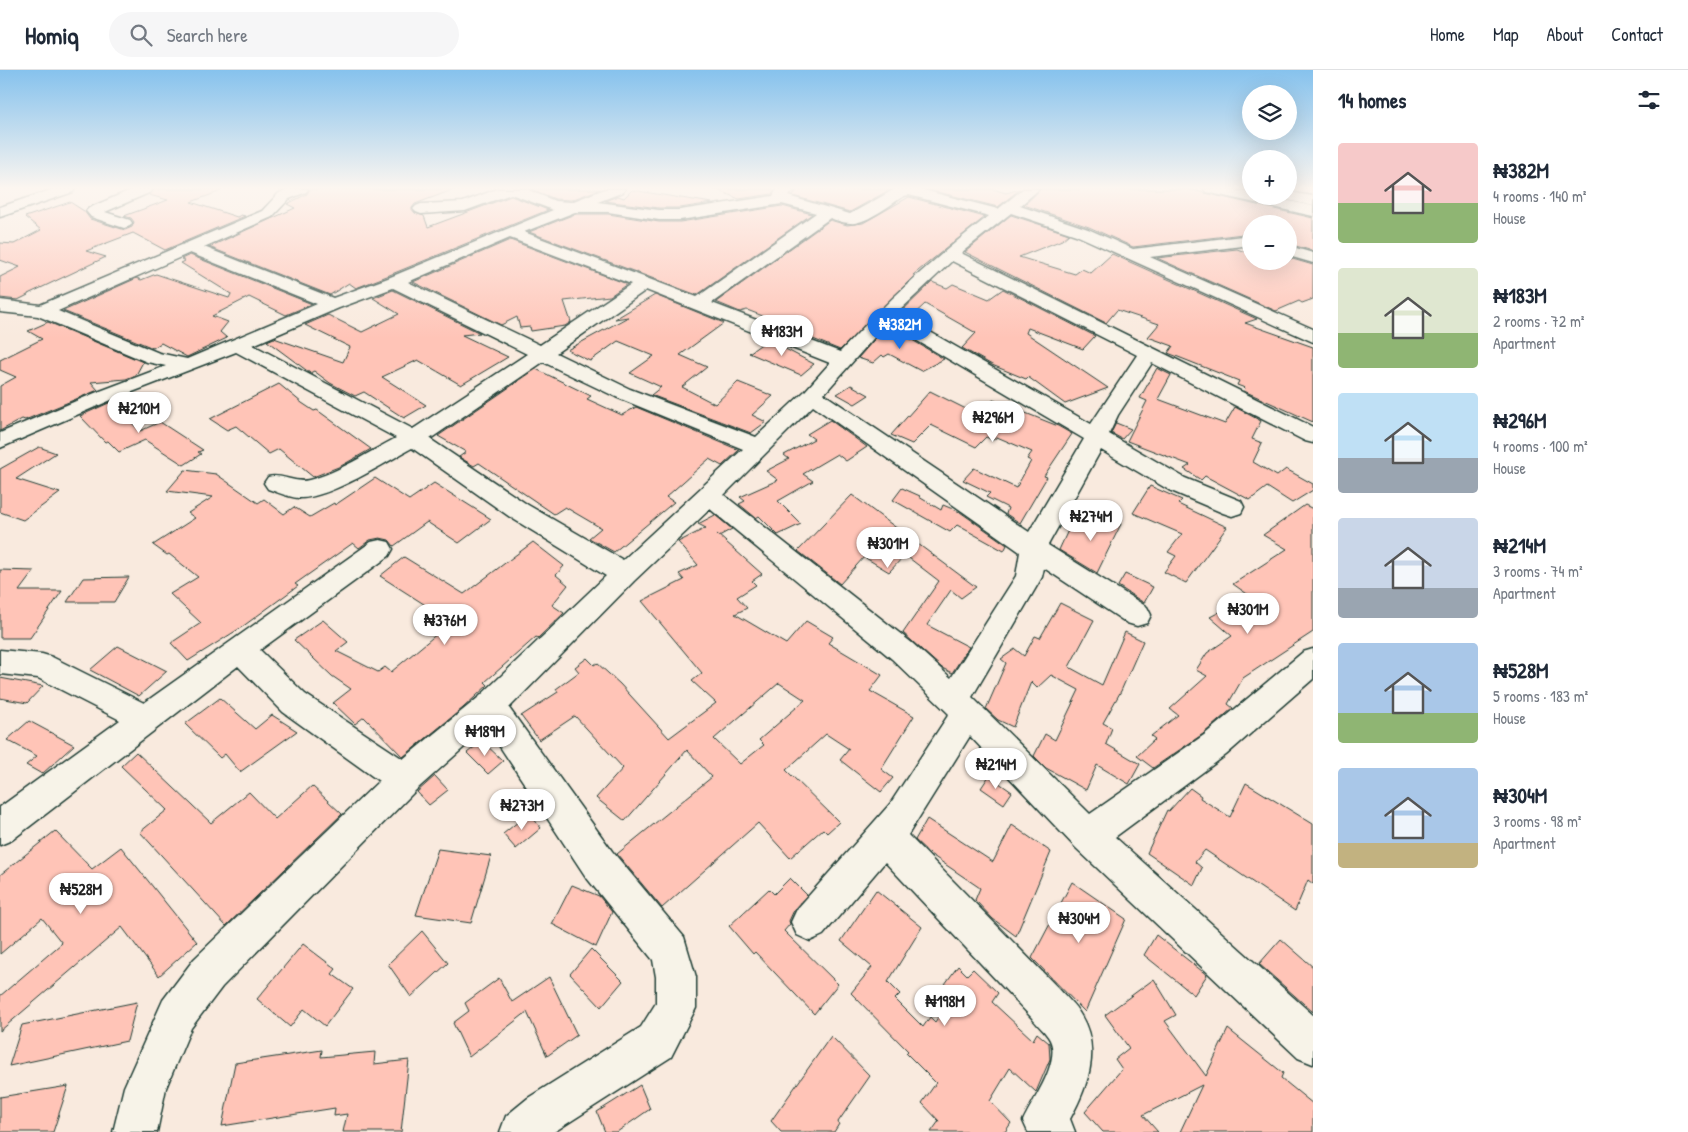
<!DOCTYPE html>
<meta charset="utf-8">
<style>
body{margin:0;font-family:"Patrick Hand",sans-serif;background:#f6f6f7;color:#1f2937;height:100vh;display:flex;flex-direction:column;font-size:19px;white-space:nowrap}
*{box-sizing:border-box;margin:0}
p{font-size:16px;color:#747a83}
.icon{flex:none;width:28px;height:28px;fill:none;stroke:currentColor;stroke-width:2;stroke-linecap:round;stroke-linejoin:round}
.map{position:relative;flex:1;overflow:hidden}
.drawer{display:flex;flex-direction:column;background:#fff;width:375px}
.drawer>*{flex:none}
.controls{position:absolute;left:1242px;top:15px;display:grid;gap:10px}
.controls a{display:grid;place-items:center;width:55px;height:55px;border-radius:50%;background:#fff;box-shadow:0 5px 20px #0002;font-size:25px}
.price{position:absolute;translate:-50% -42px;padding:0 11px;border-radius:18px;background:#fff;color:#222;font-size:16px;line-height:32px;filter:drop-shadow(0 1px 2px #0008)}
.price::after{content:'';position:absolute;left:50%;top:30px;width:15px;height:11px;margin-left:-8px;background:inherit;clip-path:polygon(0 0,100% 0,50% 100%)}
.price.active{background:#1a73e8;color:#fff}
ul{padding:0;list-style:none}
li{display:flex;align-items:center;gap:15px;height:125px;padding:0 25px}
li span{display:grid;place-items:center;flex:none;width:140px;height:100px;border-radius:5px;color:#555}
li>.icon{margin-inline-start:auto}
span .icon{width:60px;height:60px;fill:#fffc;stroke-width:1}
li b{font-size:21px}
h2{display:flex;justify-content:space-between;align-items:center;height:60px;padding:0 25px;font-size:21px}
header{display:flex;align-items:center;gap:30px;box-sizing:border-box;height:70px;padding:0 25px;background:#fff;border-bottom:1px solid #e0e1e3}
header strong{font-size:24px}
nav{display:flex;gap:28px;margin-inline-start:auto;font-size:18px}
.search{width:350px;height:45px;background:#f6f6f7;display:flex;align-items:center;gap:12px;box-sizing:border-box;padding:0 18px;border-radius:28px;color:#747a83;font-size:19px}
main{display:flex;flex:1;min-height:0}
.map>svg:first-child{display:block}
.building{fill:#ffc4b7;stroke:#1f3d34;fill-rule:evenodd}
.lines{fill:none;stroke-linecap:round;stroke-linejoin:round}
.minor-casing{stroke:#1f3d34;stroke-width:3}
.highway-casing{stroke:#1f3d34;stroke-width:3}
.minor{fill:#f7f3e8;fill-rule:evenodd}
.highway{fill:#f7f3e8;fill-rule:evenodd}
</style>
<header>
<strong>Homiq</strong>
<div class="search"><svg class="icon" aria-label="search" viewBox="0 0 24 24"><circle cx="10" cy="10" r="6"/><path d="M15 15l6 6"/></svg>Search here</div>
<nav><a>Home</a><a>Map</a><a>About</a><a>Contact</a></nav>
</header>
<main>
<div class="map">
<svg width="1313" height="1062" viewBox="0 0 1313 1062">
<rect width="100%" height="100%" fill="#f9eade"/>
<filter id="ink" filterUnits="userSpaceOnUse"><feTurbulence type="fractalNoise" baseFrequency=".02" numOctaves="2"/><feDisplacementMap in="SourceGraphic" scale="10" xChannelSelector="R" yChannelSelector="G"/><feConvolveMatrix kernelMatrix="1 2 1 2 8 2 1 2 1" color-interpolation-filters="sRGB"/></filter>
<g filter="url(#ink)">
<g class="building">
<path d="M155,119H220L221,121L191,132L237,147L241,145L245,146L165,180L133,163L86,181L106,187L28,224V225L18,230L0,228V207L20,197L0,190V173L14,174L41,160L25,147L70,132L84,141L90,149L125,160L132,157L134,152L131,148L124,146L168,130L149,125Z"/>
<path d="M310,119H455L415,134L412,138L415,143L424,146L428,157L511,126L548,140L387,206L356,218L349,213L330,225L209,177L295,138L287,134L307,124Z"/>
<path d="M531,119H600L571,130L555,129Z"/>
<path d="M715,119H770L774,120L772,124L739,129Z"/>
<path d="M798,119H891L850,142L793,126Z"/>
<path d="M926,119H993L1006,123L1020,119L998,137Z"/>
<path d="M1041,119H1188L1313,148V181L1289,174V154H1251L1243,164L1133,177L1089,157L1024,135Z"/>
<path d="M632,120L712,133L680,138H659L605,131L618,126L624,128Z"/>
<path d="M909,127L985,147L913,205H915L840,280L781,256L784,254L747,240L740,242L716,232L830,150L847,155L863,153Z"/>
<path d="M782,136L812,144L697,225L529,162L575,144H608L659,152H680Z"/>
<path d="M1011,145L1069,164L1062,170L1019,187L1075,204L1082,199L1091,203L1112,184L1257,249L1245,253L1313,277V352L1244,321L1245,318L1237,315L1239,311L1168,283L1173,276L1148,267L1159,254L1117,240L1106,253L965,182Z"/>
<path d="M510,170L627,214L610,226L564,231L571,252L565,256L531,261L530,257L520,258L517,247L501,255L413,212Z"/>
<path d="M1237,179L1251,184V191H1289V188L1313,195V229L1302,233L1299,231L1276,241L1157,188Z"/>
<path d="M190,185L312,234L286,245L249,227L212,246L228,252L220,262L227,268L187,287L161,273L153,278L63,241L137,208L141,210L156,204L229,228L231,224L181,193L185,191L181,189Z"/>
<path d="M932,212L947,218L953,214L989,229L1003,219L1095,266L1083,279L1028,258L1026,263L1108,318L1065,334L1028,307L1026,309L992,295L962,278L976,263L925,234L910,248L900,243Z"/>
<path d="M393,220L480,263L462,265L508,287L461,315L418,290L382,307L426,335L404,348L364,322L355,326L330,313L314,301L310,303L267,271L274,268L343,292L350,277L305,255L328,245L362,262L399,244L373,228Z"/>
<path d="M655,225L724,253L680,285L707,297L682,317L715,334L738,312L773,326L752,345L766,352L751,363L651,325L661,317L630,303L654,286L618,271L590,291L567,280L628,247L615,249Z"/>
<path d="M48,252L143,292L136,305L126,309L91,312L98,320L25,350L22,349L0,361V316L16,307L0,300V290L42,269L28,261Z"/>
<path d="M887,255L944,289L921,301L889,284L884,287L882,285L873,293L858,288Z"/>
<path d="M767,270L776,274L814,294L801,305L749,283Z"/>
<path d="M1157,298L1171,305L1158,329L1225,354L1235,337L1261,351L1252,369L1262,373L1253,392L1277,406L1286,399L1313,414V420L1292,433L1267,417L1250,430L1205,406L1201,410L1184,399L1190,395L1127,371L1147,331L1140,328Z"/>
<path d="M536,299L591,326L587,329L622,345L636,337L739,380L722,396L709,389L666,427L674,432L614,482L589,468L601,458L565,437L554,444L479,393L474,396L459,387L466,382L438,366Z"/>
<path d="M279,314L302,333L314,341L317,340L371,379L341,396L313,407L279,379L269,384L236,356L227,360L210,349Z"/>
<path d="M851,315L869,325L855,334L837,324Z"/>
<path d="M930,321L970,341L978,334L986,338L993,330L1058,356L1072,364L1044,406L1047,407L1020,453L1006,444L1008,438L986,427L990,423L963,410L974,398L1016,418L1031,391L1027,389L1032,382L997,367L993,370L986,367L976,377L931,355L912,374L891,365Z"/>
<path d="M111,332L140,361L160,352L203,380L198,382L201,384L184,395L145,370L119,382L108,371L105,372L80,346Z"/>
<path d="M830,350L867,377L846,391L837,384L803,404L813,411L778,431L801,454L778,465L759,446L756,448L739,434L745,431L740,427L778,410L766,401L789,389L784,385L814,369L807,364Z"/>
<path d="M1116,353L1131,359L1122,369L1111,363Z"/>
<path d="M39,377L56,383L16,409L60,423L23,450L0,442V399Z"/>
<path d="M185,400L216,404L258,433L264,429L284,444L294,437L310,447L334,433L335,435L375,408L409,430L434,413L491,449L459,473L427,452L394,476L389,470L380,468L370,470L359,478L353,473L295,514L298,516L242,557L188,591L171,573L201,553L170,524L198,507L169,484L167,485L153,475L195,448L188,443L213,427L167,421Z"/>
<path d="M1150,416L1182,430L1178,434L1227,457L1186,513L1164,502L1176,486L1168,482L1182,464L1133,443Z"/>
<path d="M902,418L920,426L919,427L941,440L943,435L960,442L1007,475L1004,481L957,455L950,462L893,430Z"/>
<path d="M852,425L976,517L961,528L951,520L927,555L969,577L952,603L942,598L903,563L939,511L905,485L889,502L864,487L840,514L798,481Z"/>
<path d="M1305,435L1313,439V562L1243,608L1228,634L1233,638L1203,664L1153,698L1137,686L1155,669L1151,666L1178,645L1170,639L1207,606L1196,600L1207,583L1232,566L1210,547L1250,526L1233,514L1287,479L1263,465Z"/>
<path d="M1097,444L1121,454L1097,503L1059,480L1070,456L1086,461Z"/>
<path d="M715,445L732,459L719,466L717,464L762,504L752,511L756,515L737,527L747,538L735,544L786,574L806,551L833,567L828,573L882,605L870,621L914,646L881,699L893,708L881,722L840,690L849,679L826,664L786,700L839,752L827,763L823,759L790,788L758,753L662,838L617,784L712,707L687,680L625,751L596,728L623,698L575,646L539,670L521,646L558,622L556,619L579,602L575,597L587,588L594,595L597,593L620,614L669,668L716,633L692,611L702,603L642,531L684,510L679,504L698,495L678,472L706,458L698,454ZM779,613L805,630L759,670L764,675L740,694L714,669Z"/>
<path d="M533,472L564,496L556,505L568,515L552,535L564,543L538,568L536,567L485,612L488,615L463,638L403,687L364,647L355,654L333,633L351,619L332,606L294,570L323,550L348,572L336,581L378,602L385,597L391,602L444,558L434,551L441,545L380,506L404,487L464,524Z"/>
<path d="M0,500L34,501L19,521H62L30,568H0Z"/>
<path d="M1125,504L1153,517L1144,533L1118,516Z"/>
<path d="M129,507L114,532H67L83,508Z"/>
<path d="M1060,533L1094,550L1069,597L1102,615L1125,562L1143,571L1121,621L1103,653L1112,658L1106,674L1140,694L1129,714L1097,695L1086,720L1046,698L1034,686L1045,664L1055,670L1079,620L1051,605L1037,618L1031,612L1013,657L998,650L986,639L1006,593L1001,589L1015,579L1024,586L1035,566L1040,568Z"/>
<path d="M118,576L167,601L139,626L90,600Z"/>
<path d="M0,608L43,616L27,633L0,628Z"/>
<path d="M220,628L255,659L272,645L297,661L240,702L225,684L220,688L185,654Z"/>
<path d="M29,651L74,675L42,704L26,695L37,686L7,670Z"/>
<path d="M482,671L503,691L488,704L467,683Z"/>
<path d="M136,682L211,753L249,722L275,749L312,716L342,744L226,856L140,762L167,740L121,696Z"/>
<path d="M435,706L448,720L429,735L417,722Z"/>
<path d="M989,706L1012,722L1004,734L981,718Z"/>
<path d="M1246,713L1313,754V814L1308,810L1295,841L1205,780L1195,792L1202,798L1194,815L1147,783L1167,740L1169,741L1190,718L1201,726L1200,728L1230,747Z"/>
<path d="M529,743L541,758L516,779L503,764Z"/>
<path d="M927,749L993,792L1012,755L1051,782L1016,866L993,849L975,830L980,818L930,784L915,770Z"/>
<path d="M55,761L92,799L121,777L197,872L159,906L122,857L0,961V926L62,873L42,848L0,884V805Z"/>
<path d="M438,779L491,786L471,853L416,845Z"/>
<path d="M790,808L807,825L795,838L789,851L790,854L784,861L838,914L814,944L755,882L753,884L729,856L769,819L774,824Z"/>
<path d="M1072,812L1126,849L1085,942L1032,888Z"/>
<path d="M572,815L599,826L612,842L596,877L552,854Z"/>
<path d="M876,820L922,857L888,912L900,924L895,929L923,957L930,947L935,952L954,923L945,914L958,896L967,905L973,899L998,923L992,932L1033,970L1037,963L1049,973L1050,989L1036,1022L1010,998L990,1031L1011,1053L1005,1062H931L939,1051L922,1033L936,1013L906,983L908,981L851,923L872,897L841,871Z"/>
<path d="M422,861L448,893L411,927L388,894Z"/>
<path d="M1156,865L1207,905L1194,925L1144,885Z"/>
<path d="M1281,869L1313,897V942L1259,894Z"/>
<path d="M303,874L336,899L332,904L353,919L325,956L304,939L290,957L257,929Z"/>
<path d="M591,879L623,911L601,937L570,904Z"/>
<path d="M549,907L577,965L547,986L527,942L469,987L453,953L469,941L465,933L499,908L512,932Z"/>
<path d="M1154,909L1176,945L1165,951L1206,1006L1228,959L1283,1003L1281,1008L1313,1034V1062H1180L1202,1015L1143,1045L1158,1062H1103L1085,1042L1122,999L1115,989L1129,978L1105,945Z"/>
<path d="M137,932L127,971L9,996L22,955Z"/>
<path d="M831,966L870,1006L838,1052L839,1054L834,1062H781L771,1051Z"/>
<path d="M322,980L321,987L375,982L374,994L409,990L401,1062H343L347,1044L334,1046L335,1038L222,1056L235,993Z"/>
<path d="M640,1015L650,1039L617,1062H605L597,1042Z"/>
<path d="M68,1016L53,1062H0V1027Z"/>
</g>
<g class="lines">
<defs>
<g id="minor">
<path d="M54,119H75L73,122L0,147V137Z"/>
<path d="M133,119H153L151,122L105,142L130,150L132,153L130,156L124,158L91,147L86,141L89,138Z"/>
<path d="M288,119H308L306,122L289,129L272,147L204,177L333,228L388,208L553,140L511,124L465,141L421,144L416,142L413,139L416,136L421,134L463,132L497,119H526L555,131L571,132L605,119H625L623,122L598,132L659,140H680L773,126L777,119H796L788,126L850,144L895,119H919L998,139L1023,119H1039L1020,136L1088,159L1133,179L1251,165V175L1150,187L1313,259V272L1076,165L1011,143L961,183L1313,357V373L1305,371L1152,293L1118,345L1109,364L1185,408L1241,431L1244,437L1241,443L1232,446L1223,443L1169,420L1101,380L1048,475L1147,537L1151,545L1147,553L1137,556L1127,553L1044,498L1042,507L1038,514L972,627L1090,744L1204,665L1303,582L1313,579V609L1226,685L1115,767L1313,945V994L1298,988L1076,778L970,666L908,765L1060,920C1067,928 1075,935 1080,944C1102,979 1088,1016 1070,1049L1075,1062H1028L1023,1051C1032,1031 1061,992 1050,970C1046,962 1037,955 1032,948L885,792L823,865L810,871L797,865L791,852L797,839L890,734L949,644L892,589L710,439L634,511L509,638L612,781L684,867L696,907V938L671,987L554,1062H500L506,1046L528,1028L641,957L656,933V907L653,890L586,807L487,657L416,720L222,917L191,958L166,1018L157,1062H113L124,1017L163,930L194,889L379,711L283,642L238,596L12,770L0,775V737L120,650L38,608L0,604V580L42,584L52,587L144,633L371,472L380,470L389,472L393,479L389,486L260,580L305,624L403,689L479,627L606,506L510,447L412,378C386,392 327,430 298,428C288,427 277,422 268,419L264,413L268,407C282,403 294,414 309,410C338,403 369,382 396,368L236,282L109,331L0,378V363L95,323L166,296L147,292L38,246L0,242V230L40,235L262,141L279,123ZM909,125L989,146C935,187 886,232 840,282L712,233L830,148C836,150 843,153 850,153C865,155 891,134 904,126ZM782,134L816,143L697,227L524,162L575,142H608L659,150H680ZM510,168L631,214L540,275L408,212ZM190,183L317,234L187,289L159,283L58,241ZM952,191L1137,285L1091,354L897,243ZM393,218L527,284L413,359L253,275L339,238ZM646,220L830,293L805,321L756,367L630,319L556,283ZM887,253L1084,369L1029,462L824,324ZM543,292L616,327L743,379L623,490L528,435L430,369ZM813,336L1020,482L1016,506L951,608L912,573L724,425Z"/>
<path d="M1289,122L1313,126V136L1284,129L1282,126H1289Z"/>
<path d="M1289,176L1313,183V193L1289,186Z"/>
</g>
<path id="highway" d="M1204,119H1231L1251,123V126H1266L1313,136V146L1211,123L1206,122Z"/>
</defs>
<use href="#minor" class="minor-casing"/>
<use href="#highway" class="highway-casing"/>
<use href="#minor" class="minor"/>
<use href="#highway" class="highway"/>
</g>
</g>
<linearGradient id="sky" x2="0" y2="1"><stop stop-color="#86c2ed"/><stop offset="0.44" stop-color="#fcf6f0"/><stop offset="1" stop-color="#fcf6f0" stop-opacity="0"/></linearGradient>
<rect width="1313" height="268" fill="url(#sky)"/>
</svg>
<div class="controls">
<a><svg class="icon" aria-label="layers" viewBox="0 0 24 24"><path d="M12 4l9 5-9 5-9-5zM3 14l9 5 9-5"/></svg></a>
<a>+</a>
<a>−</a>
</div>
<b class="price active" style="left:900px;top:280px">₦382M</b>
<b class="price" style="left:782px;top:287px">₦183M</b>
<b class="price" style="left:139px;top:364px">₦210M</b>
<b class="price" style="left:993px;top:373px">₦296M</b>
<b class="price" style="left:1091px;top:472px">₦274M</b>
<b class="price" style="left:888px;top:499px">₦301M</b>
<b class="price" style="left:1248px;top:565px">₦301M</b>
<b class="price" style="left:445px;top:576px">₦376M</b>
<b class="price" style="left:485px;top:687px">₦189M</b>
<b class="price" style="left:996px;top:720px">₦214M</b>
<b class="price" style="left:522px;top:761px">₦273M</b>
<b class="price" style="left:81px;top:845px">₦528M</b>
<b class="price" style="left:1079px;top:874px">₦304M</b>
<b class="price" style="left:945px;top:957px">₦198M</b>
</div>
<section class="drawer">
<h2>14 homes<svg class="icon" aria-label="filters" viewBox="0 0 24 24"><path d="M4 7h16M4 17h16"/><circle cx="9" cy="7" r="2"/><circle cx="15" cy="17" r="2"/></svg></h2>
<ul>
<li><span style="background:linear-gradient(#f6c9c9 60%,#8fb573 0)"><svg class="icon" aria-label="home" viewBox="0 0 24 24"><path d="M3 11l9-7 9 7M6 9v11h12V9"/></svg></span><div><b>₦382M</b><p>4 rooms · 140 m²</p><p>House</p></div></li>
<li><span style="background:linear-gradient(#dfe7d0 65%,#8fb573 0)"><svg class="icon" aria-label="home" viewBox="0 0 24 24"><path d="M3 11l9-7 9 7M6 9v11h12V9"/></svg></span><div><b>₦183M</b><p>2 rooms · 72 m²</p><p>Apartment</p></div></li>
<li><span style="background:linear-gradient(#bfe0f5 65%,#9aa5b1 0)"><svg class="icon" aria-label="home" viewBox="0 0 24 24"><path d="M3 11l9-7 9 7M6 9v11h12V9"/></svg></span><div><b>₦296M</b><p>4 rooms · 100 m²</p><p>House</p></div></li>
<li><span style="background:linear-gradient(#c9d6e8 70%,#9aa5b1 0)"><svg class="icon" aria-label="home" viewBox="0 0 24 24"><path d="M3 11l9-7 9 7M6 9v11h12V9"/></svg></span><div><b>₦214M</b><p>3 rooms · 74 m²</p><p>Apartment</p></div></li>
<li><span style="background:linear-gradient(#a9c7e8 70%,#8fb573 0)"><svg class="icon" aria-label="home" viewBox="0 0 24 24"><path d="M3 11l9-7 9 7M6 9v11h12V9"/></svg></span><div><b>₦528M</b><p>5 rooms · 183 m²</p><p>House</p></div></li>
<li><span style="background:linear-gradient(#a9c7e8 75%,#c2b280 0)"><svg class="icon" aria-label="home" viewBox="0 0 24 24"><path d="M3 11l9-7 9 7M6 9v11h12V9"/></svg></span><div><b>₦304M</b><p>3 rooms · 98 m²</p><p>Apartment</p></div></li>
</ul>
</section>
</main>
